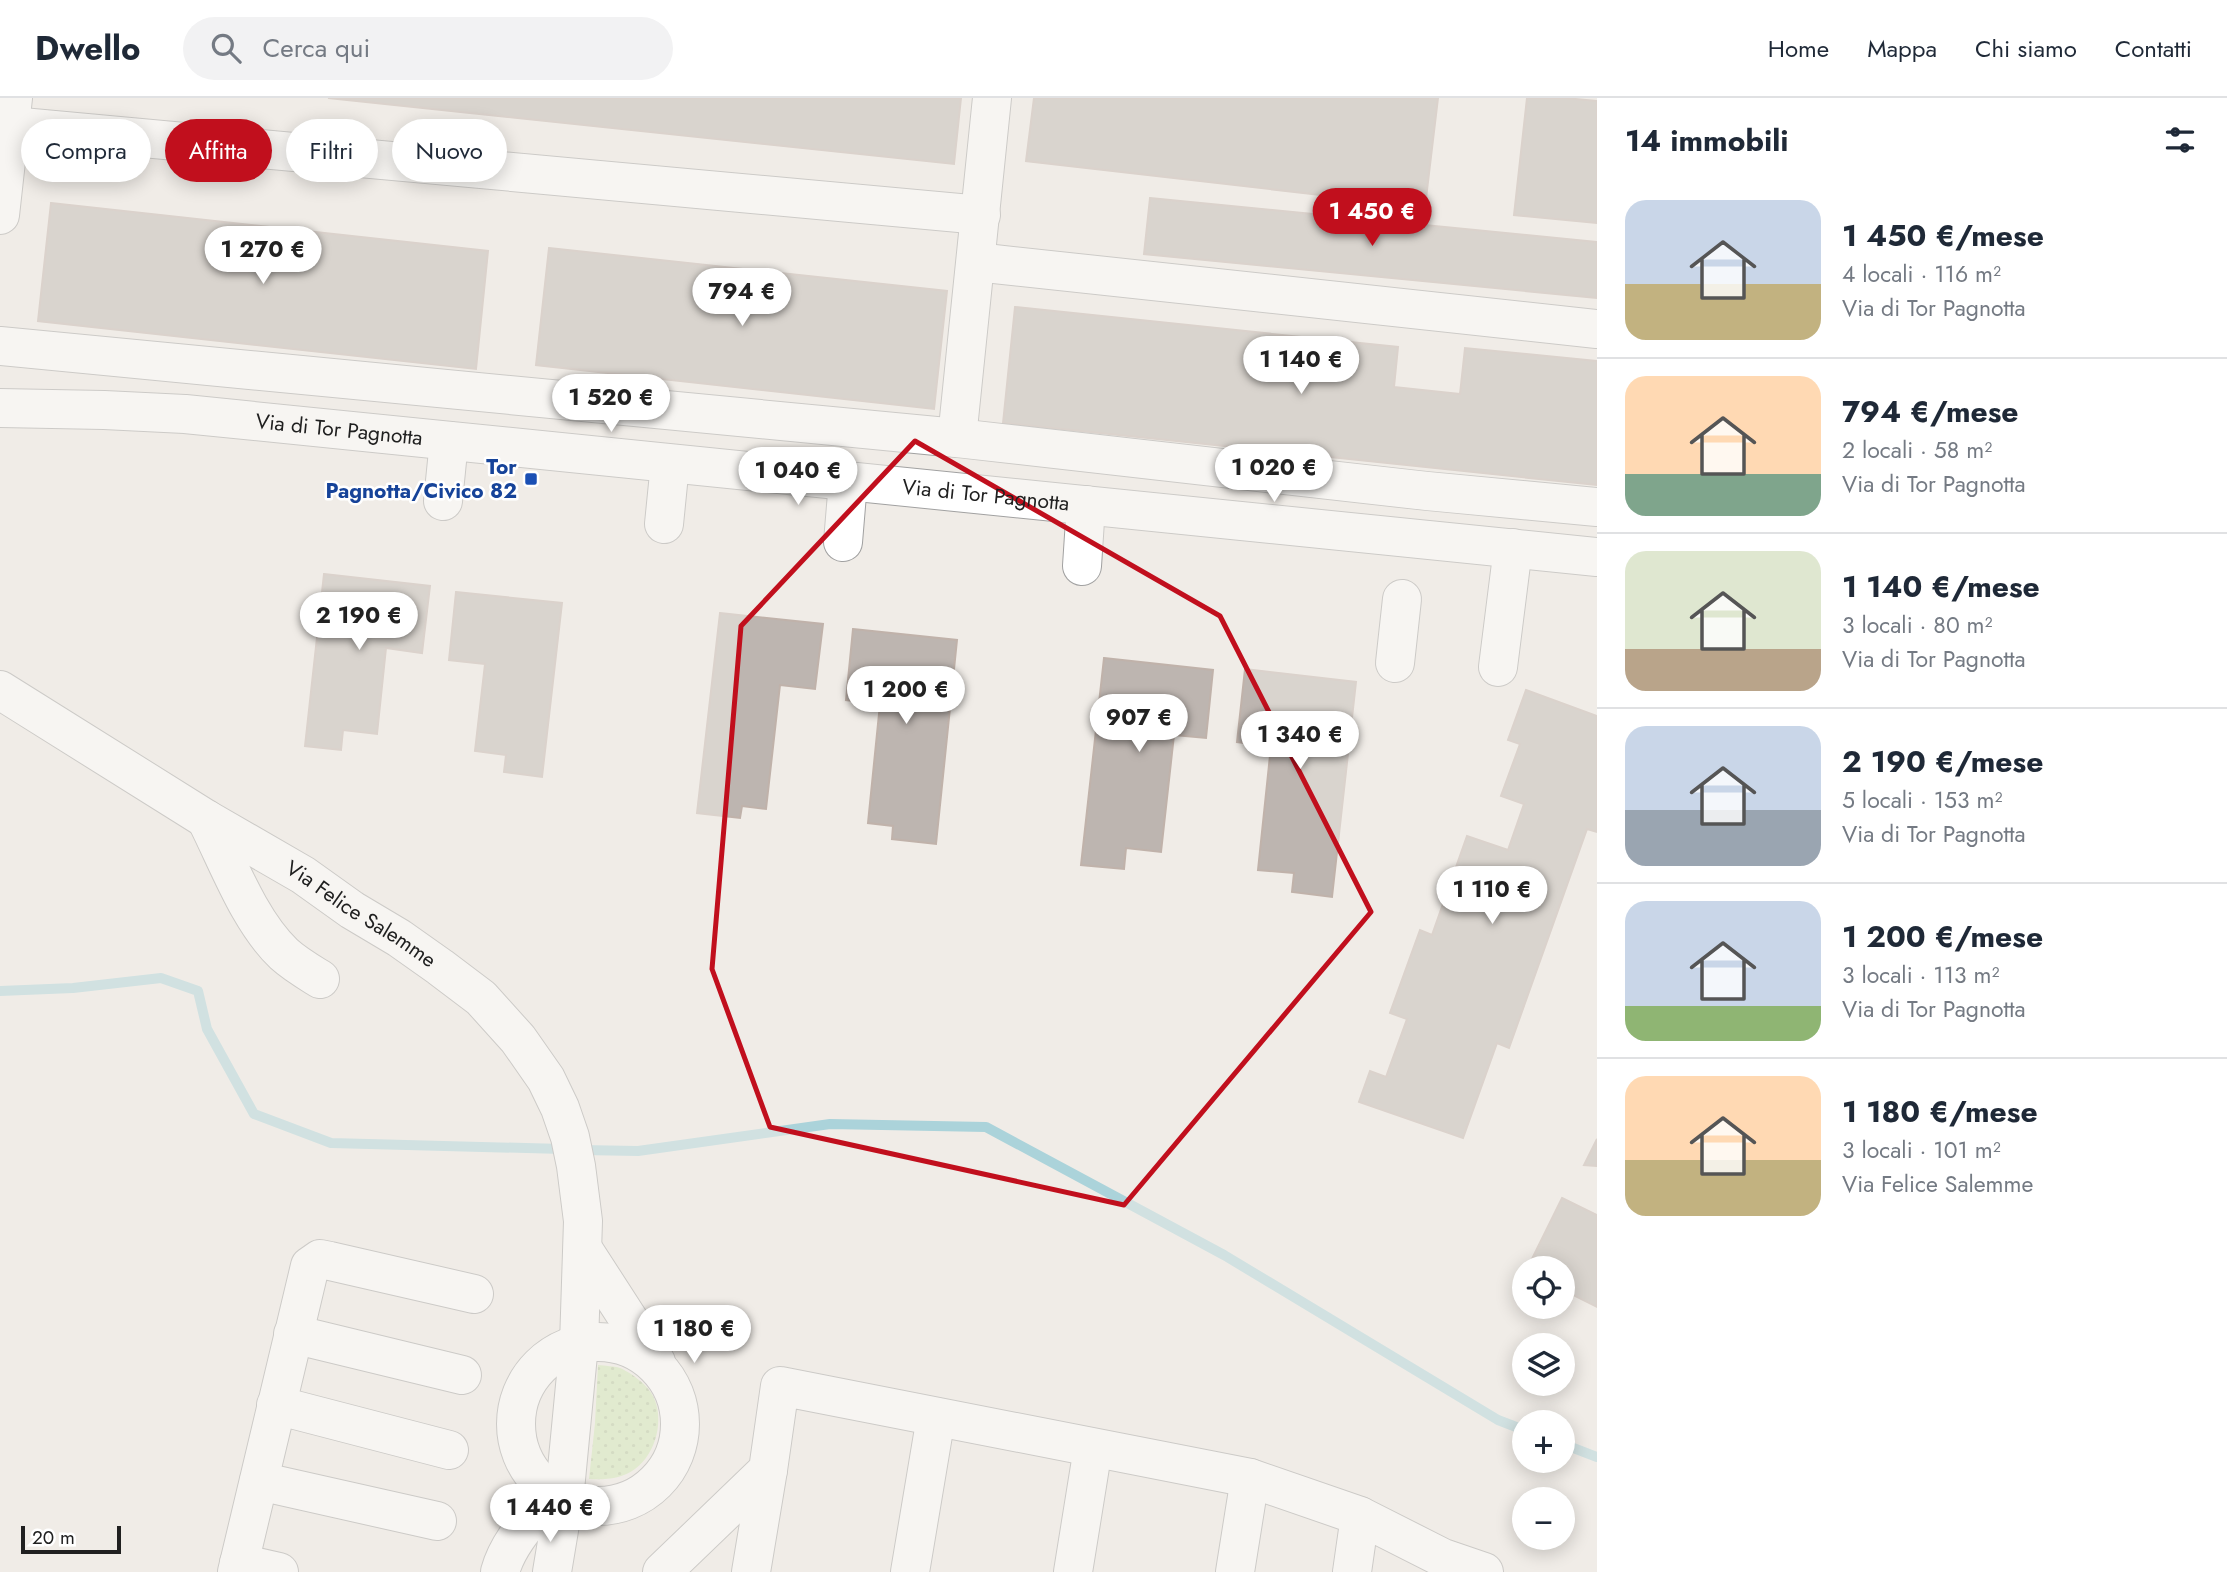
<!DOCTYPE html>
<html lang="it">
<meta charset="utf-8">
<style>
body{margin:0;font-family:Jost,sans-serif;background:#f2f2f3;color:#1f2937;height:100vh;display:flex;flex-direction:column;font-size:26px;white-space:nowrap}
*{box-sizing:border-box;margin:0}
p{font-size:23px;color:#747a83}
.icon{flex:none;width:38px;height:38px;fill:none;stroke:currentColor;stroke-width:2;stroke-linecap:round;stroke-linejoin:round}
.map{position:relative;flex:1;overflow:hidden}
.panel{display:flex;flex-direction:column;background:#fff;width:630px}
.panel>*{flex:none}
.hud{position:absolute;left:21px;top:21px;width:665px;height:63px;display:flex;gap:14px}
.controls{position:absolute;left:1512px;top:1158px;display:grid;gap:14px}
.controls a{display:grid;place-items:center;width:63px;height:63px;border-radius:50%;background:#fff;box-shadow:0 4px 18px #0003;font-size:35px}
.scale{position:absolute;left:21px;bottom:18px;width:100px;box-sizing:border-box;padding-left:7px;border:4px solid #202020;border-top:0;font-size:19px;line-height:24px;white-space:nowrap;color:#202020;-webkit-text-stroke:5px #fff;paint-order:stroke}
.price{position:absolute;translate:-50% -60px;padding:0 16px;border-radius:24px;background:#fff;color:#222;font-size:23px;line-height:46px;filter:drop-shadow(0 2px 4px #0008)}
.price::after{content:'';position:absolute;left:50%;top:42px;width:21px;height:16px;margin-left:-10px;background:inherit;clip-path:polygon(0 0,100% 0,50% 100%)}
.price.current{background:#c10f1d;color:#fff}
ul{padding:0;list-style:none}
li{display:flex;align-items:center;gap:21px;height:175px;padding:0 28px}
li+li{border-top:2px solid #e0e1e3}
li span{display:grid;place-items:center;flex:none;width:196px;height:140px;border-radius:21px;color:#555}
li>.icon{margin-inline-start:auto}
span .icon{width:84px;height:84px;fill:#fffc;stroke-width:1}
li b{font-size:30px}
h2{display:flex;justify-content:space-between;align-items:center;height:84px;padding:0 28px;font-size:30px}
.tag{padding:0 24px;border-radius:32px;background:#fff;box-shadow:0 4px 18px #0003;font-size:24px;line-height:63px}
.tag.current{background:#c10f1d;color:#fff}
header{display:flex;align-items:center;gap:42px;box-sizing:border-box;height:98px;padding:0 35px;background:#fff;border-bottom:2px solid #e0e1e3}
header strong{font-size:33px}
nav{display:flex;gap:38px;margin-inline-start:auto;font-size:24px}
.search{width:490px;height:63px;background:#f2f2f3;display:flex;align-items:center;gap:18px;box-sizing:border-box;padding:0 24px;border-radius:38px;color:#747a83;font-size:26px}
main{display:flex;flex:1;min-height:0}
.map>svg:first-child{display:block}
.grass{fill:url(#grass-dots)}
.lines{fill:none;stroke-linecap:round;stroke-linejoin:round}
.stream{stroke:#abd3da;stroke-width:10}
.building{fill:#bdb5b0;stroke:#c0b2aa;stroke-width:2}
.minor-casing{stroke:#a1a1a1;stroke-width:40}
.minor{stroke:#fff;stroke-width:38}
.marked{fill:none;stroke:#c10f1d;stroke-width:5;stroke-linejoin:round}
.transit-dot{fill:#1a4fb4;stroke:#fff;stroke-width:2.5}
.labels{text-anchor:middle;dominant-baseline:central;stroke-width:5;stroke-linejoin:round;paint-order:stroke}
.street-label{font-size:21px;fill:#202020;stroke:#fff}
.transit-label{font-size:21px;font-weight:bold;fill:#164399;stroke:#fff;text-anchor:end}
</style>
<header>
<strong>Dwello</strong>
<div class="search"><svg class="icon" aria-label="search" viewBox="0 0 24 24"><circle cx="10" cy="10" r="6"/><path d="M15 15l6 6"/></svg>Cerca qui</div>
<nav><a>Home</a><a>Mappa</a><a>Chi siamo</a><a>Contatti</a></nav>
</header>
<main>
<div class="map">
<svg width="1597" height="1474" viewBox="0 0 1597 1474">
<defs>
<pattern id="grass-dots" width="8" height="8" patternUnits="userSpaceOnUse" patternTransform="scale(1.75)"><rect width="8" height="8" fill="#cfe6b1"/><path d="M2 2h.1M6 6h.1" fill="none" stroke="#b1c598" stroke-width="1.8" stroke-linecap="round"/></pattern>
</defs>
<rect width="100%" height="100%" fill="#f0ece7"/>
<path class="grass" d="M598,1267C605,1268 614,1268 620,1270C630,1274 648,1287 653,1298C665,1321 656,1356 635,1371C622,1381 604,1382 589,1381L595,1325Z"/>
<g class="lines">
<g class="stream">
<path d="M0,893L73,890L161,880L198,893L207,931L254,1016L331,1045L563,1051"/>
<path d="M581,1052L638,1053L830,1026L986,1029L1224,1157L1498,1322L1524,1332"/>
<path d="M1563,1346L1597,1359"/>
</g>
</g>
<g class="building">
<path d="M328,0H961L954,66Z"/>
<path d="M1034,0H1438L1425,109L1026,63Z"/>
<path d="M1527,0H1565L1597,3V125L1514,117Z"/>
<path d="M1150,100L1597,144V200L1144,156Z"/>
<path d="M51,105L488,153L476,271L38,223Z"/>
<path d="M549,150L947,193L934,311L536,267Z"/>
<path d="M1015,209L1398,249L1394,289L1460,296L1465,250L1597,263V387L1003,325Z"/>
<path d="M324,476L430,488L422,555L386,550L377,636L343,632L341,652L305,648Z"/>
<path d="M456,494L562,505L542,679L504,674L506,657L475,653L485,566L449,562Z"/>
<path d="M720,515L823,526L815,591L780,587L766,711L742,708L740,720L697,715Z"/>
<path d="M853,531L957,542L936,746L892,741L893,728L868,725L880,606L846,602Z"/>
<path d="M1104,560L1213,572L1206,640L1174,637L1161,754L1126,750L1124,771L1081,767Z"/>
<path d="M1245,571L1356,584L1332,799L1292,794L1294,775L1258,772L1271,648L1237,644Z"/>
<path d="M1526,592L1597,618V734L1587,731L1509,950L1497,945L1463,1040L1359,1004L1370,973L1386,979L1407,921L1390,915L1420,832L1432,837L1467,738L1508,752L1524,706L1501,698L1520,646L1508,642Z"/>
<path d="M1597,1041V1068L1584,1067Z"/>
<path d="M1562,1100L1597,1117V1209L1563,1192V1171H1527Z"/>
</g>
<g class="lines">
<defs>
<g id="minor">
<path d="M0,27L981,117"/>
<path d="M0,117L13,0"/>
<path d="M976,164L1597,231"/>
<path d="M0,248L957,340L992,0"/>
<path id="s1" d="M0,310L104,312L185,316L1597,459"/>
<path d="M957,340L1427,393L1597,409"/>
<path d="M443,403L449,343"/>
<path d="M664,426L670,366"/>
<path d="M843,444L848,384"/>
<path d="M1082,468L1086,407"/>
<path d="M1395,565L1402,501"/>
<path d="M1498,569L1513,450"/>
<path id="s2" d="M0,592L206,721L303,777L352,812L399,840L440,869L481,900L518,941L546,981L560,1010L570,1039L576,1068L583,1123L579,1246L564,1402L552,1474"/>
<path d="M206,721C228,764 249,823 284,856C295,866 307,873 320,881"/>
<path d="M583,1151L656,1264"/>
<path d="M293,1236L462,1277"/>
<circle cx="598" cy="1326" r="82"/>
<path d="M276,1307L449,1352"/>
<path d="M259,1383L437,1423"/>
<path d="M239,1465L279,1474"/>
<path d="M237,1474L310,1168L320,1161L330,1163L474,1196"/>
<path d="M500,1474C508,1444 533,1419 552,1395"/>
<path d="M662,1474L768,1372L780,1288L1250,1380L1360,1418L1443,1460L1484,1474"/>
<path d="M751,1474L768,1372"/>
<path d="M910,1474L936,1319"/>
<path d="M1073,1474L1093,1350"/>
<path d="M1235,1474L1250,1380"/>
<path d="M1352,1474L1360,1418"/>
</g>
</defs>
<use href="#minor" class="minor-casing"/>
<use href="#minor" class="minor"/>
</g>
<path d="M0 0H1597V1474H0ZM915,343L1220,518L1371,814L1124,1107L770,1029L712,871L741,528Z" fill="#f0ece7" fill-opacity=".55" fill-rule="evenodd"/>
<path class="marked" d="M915,343L1220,518L1371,814L1124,1107L770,1029L712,871L741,528Z"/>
<rect class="transit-dot" x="524" y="374" width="14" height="14" rx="3.5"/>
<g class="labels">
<g class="street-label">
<text stroke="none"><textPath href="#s1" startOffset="340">Via di Tor Pagnotta</textPath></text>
<text stroke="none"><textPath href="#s1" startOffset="990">Via di Tor Pagnotta</textPath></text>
<text stroke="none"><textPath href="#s2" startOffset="425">Via Felice Salemme</textPath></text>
</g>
<g class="transit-label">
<text x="517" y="369">Tor<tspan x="517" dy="24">Pagnotta/Civico 82</tspan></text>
</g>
</g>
</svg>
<div class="controls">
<a><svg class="icon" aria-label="locate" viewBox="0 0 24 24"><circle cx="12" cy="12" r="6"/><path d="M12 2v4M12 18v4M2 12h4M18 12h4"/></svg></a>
<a><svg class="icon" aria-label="layers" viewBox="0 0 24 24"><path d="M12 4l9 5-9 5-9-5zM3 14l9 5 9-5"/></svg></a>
<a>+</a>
<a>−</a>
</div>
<div class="scale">20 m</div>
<b class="price current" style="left:1372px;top:150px">1 450 €</b>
<b class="price" style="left:263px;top:188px">1 270 €</b>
<b class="price" style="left:742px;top:230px">794 €</b>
<b class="price" style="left:1301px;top:298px">1 140 €</b>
<b class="price" style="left:611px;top:336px">1 520 €</b>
<b class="price" style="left:1274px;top:406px">1 020 €</b>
<b class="price" style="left:798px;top:409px">1 040 €</b>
<b class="price" style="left:359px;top:554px">2 190 €</b>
<b class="price" style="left:906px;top:628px">1 200 €</b>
<b class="price" style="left:1139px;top:656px">907 €</b>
<b class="price" style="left:1300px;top:673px">1 340 €</b>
<b class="price" style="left:1492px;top:828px">1 110 €</b>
<b class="price" style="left:694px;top:1267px">1 180 €</b>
<b class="price" style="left:550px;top:1446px">1 440 €</b>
<div class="hud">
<a class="tag">Compra</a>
<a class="tag current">Affitta</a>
<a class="tag">Filtri</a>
<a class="tag">Nuovo</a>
</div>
</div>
<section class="panel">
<h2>14 immobili<svg class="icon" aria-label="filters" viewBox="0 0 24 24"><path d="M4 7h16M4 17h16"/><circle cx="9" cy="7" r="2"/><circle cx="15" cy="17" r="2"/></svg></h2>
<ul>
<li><span style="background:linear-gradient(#c9d6e8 60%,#c2b280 0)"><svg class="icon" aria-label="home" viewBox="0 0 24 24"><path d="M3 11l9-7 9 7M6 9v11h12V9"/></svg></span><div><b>1 450 €/mese</b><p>4 locali · 116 m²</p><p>Via di Tor Pagnotta</p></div></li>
<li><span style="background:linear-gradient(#ffd9b3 70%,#7fa58c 0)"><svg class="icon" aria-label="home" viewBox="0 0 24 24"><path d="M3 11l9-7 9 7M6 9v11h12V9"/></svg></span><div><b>794 €/mese</b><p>2 locali · 58 m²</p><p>Via di Tor Pagnotta</p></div></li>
<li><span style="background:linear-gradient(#dfe7d0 70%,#b9a48a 0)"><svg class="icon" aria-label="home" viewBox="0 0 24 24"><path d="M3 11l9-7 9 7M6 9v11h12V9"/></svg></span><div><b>1 140 €/mese</b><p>3 locali · 80 m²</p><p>Via di Tor Pagnotta</p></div></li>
<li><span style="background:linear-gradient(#c9d6e8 60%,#9aa5b1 0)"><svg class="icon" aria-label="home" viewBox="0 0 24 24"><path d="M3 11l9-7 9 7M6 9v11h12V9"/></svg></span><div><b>2 190 €/mese</b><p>5 locali · 153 m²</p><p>Via di Tor Pagnotta</p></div></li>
<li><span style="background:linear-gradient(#c9d6e8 75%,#8fb573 0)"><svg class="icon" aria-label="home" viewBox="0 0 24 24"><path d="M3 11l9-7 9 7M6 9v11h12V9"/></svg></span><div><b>1 200 €/mese</b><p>3 locali · 113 m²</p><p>Via di Tor Pagnotta</p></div></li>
<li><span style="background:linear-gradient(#ffd9b3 60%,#c2b280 0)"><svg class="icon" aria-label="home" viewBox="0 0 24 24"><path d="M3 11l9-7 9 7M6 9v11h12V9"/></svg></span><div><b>1 180 €/mese</b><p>3 locali · 101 m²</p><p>Via Felice Salemme</p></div></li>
</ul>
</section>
</main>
